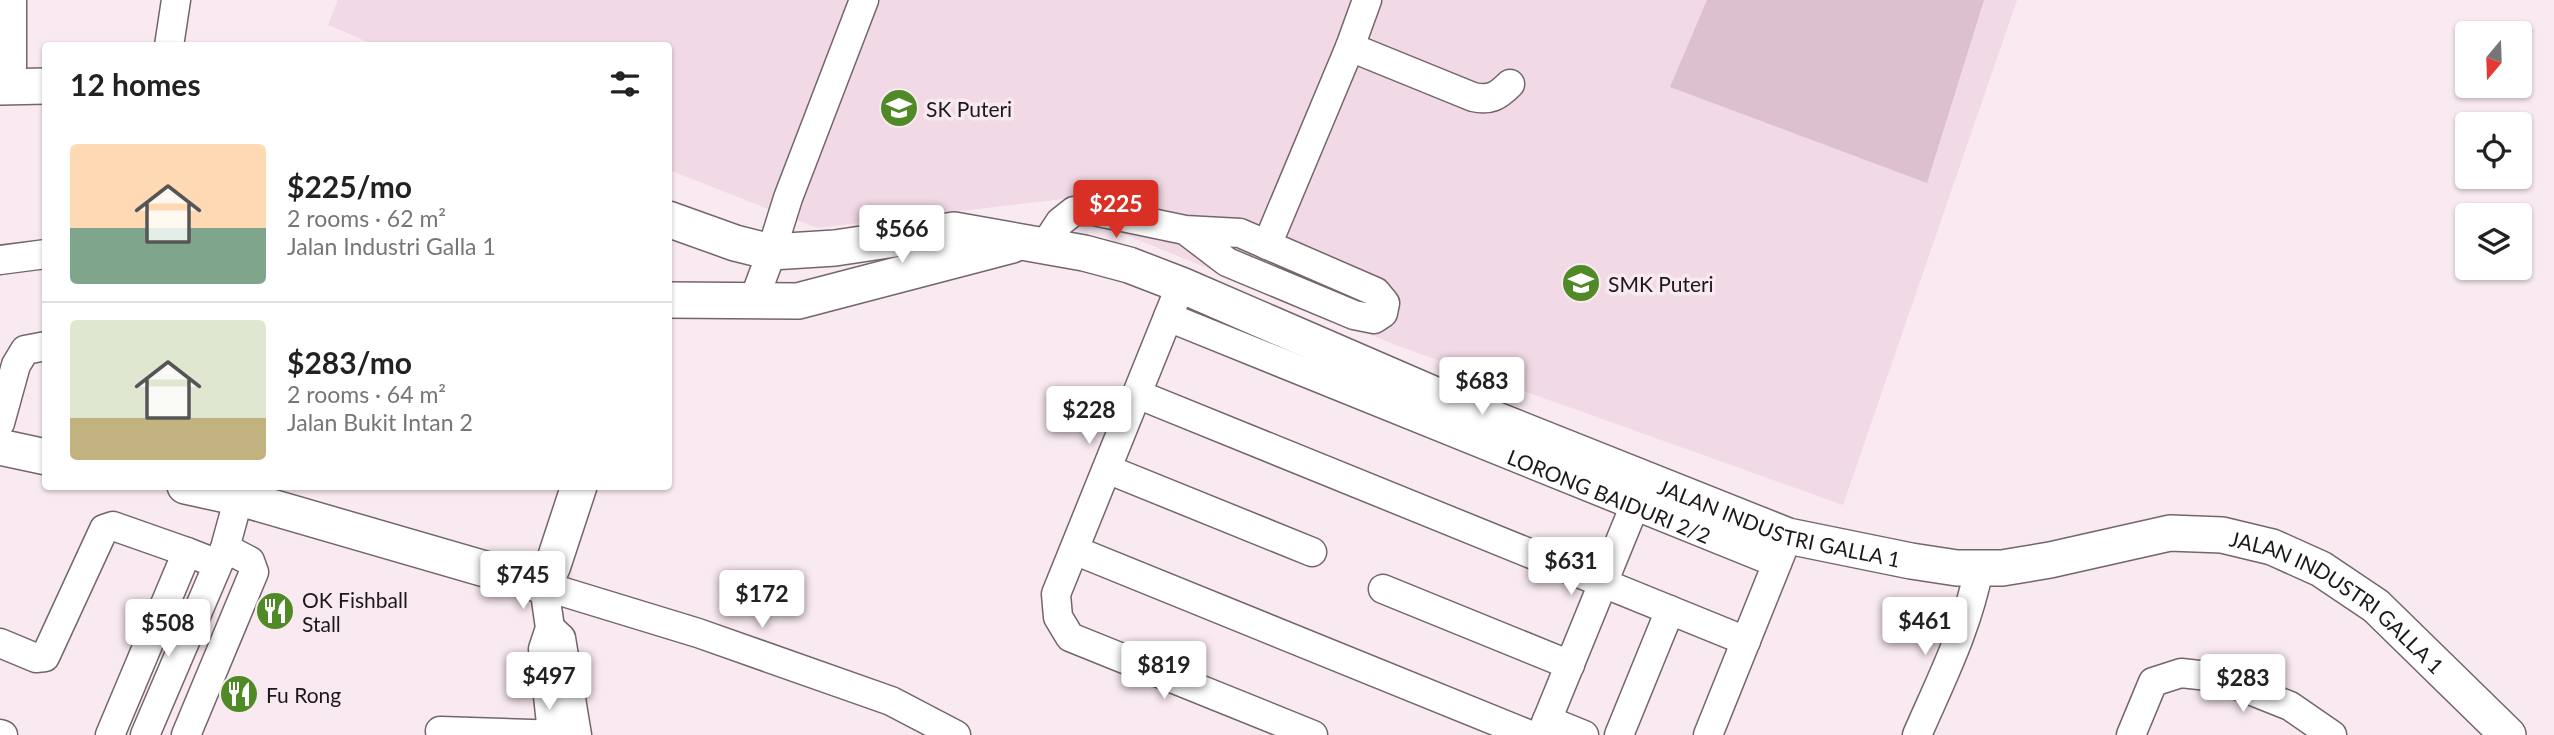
<!DOCTYPE html>
<meta charset="utf-8">
<style>
body{margin:0;font-family:Lato,sans-serif;background:#f6f6f6;color:#222;height:100vh;display:flex;flex-direction:column;font-size:26px;white-space:nowrap}
*{box-sizing:border-box;margin:0}
p{font-size:23px;color:#767676}
.icon{flex:none;width:38px;height:38px;fill:none;stroke:currentColor;stroke-width:2;stroke-linecap:round;stroke-linejoin:round}
.map{position:relative;flex:1;overflow:hidden}
.details{position:absolute;left:42px;top:42px;width:630px;height:448px;display:flex;flex-direction:column;background:#fff;border-radius:7px;box-shadow:0 2px 5px #0004}
.details>*{flex:none}
.needle{width:46px;rotate:199deg}
.tools{position:absolute;left:2455px;top:21px;display:grid;gap:14px}
.tools a{display:grid;place-items:center;width:77px;height:77px;border-radius:7px;background:#fff;box-shadow:0 2px 5px #0004;font-size:35px}
.price{position:absolute;translate:-50% -60px;padding:0 16px;border-radius:7px;background:#fff;color:#222;font-size:23px;line-height:46px;filter:drop-shadow(0 2px 4px #0008)}
.price::after{content:'';position:absolute;left:50%;top:42px;width:21px;height:16px;margin-left:-10px;background:inherit;clip-path:polygon(0 0,100% 0,50% 100%)}
.price.current{background:#d93025;color:#fff}
ul{padding:0;list-style:none}
li{display:flex;align-items:center;gap:21px;height:175px;padding:0 28px}
li+li{border-top:2px solid #e0e0e0}
li span{display:grid;place-items:center;flex:none;width:196px;height:140px;border-radius:7px;color:#555}
li>.icon{margin-inline-start:auto}
span .icon{width:84px;height:84px;fill:#fffc;stroke-width:1}
li b{font-size:30px}
h2{display:flex;justify-content:space-between;align-items:center;height:84px;padding:0 28px;font-size:30px}
.map>svg:first-child{display:block}
.built{fill:#f1d9e5}
.green{fill:#dcc0ce}
.lines{fill:none;stroke-linecap:round;stroke-linejoin:round}
.minor-casing{stroke:#73656c;stroke-width:31}
.major-casing{stroke:#73656c;stroke-width:38}
.minor{stroke:#fff;stroke-width:28}
.major{stroke:#fff;stroke-width:35}
.labels{text-anchor:middle;dominant-baseline:central;stroke-width:7;stroke-linejoin:round;paint-order:stroke}
.poi-label{font-size:21px;fill:#1d181a;stroke:#f9e9f1;text-anchor:start}
.street-label{font-size:21px;fill:#1d181a;stroke:#f9e9f1}
</style>
<div class="map">
<svg width="2554" height="735" viewBox="0 0 2554 735">
<rect width="100%" height="100%" fill="#f9e9f1"/>
<path class="built" d="M338,0H2017L1843,505L1401,347L1087,219L1095,195L817,228L669,170L668,46L375,45L328,25Z"/>
<path class="green" d="M1707,0H1984L1927,183L1670,87Z"/>
<g class="lines">
<defs>
<g id="minor">
<path d="M12,0V87"/>
<path d="M169,46L176,0"/>
<path d="M1350,47L1473,97C1490,101 1498,96 1510,84"/>
<path d="M1045,245L1060,222L1074,211H1094L1185,230L1240,233L1376,292L1385,303L1383,313L1374,319L1354,315L1227,262L1185,230"/>
<path d="M1267,245L1350,47L1367,0"/>
<path d="M0,260L46,254"/>
<path d="M753,302L768,262L788,198L864,0"/>
<path d="M1174,302L1056,594L1058,617L1070,637L1313,735"/>
<path id="s1" d="M1168,317L1777,563"/>
<path d="M1137,394L1746,641"/>
<path d="M0,423L16,365L25,350L46,346"/>
<path d="M1107,469L1312,552"/>
<path d="M1074,550L1530,735"/>
<path d="M1383,589L1570,665"/>
<path d="M550,628L561,638L577,735"/>
<path d="M0,643L36,658L45,657L104,529L113,526L187,552"/>
<path d="M1547,720L1584,735"/>
<path d="M440,731L562,735"/>
<path d="M552,733L543,649L550,628L544,586L698,633L891,701L956,735"/>
<path d="M0,734L3,735"/>
<path d="M110,735L187,552L205,559"/>
<path d="M145,735L225,548L242,486"/>
<path d="M186,735L254,572L250,561L225,548"/>
<path d="M1541,735L1641,490"/>
<path d="M1619,735L1670,610"/>
<path d="M1708,735L1784,546"/>
<path d="M1917,735C1941,680 1968,627 1979,568"/>
<path d="M2131,735L2153,682L2181,673L2217,677L2290,706L2332,735"/>
</g>
<g id="major">
<path d="M0,87L46,86"/>
<path id="s2" d="M668,219L735,243L771,252L835,248L954,230L1084,253L1129,265L1181,285L1449,401L1788,536L1911,561L1957,568H2002L2050,560L2170,533L2222,535L2272,547L2321,569L2376,606L2508,735"/>
<path d="M668,300L798,301L1012,245"/>
<path d="M0,447L46,457"/>
<path d="M185,486L240,498L544,586L553,565L579,486"/>
</g>
</defs>
<use href="#minor" class="minor-casing"/>
<use href="#major" class="major-casing"/>
<use href="#minor" class="minor"/>
<use href="#major" class="major"/>
</g>
<defs>
<symbol id="school-disc" viewBox="-11 -11 22 22"><circle r="9.5" fill="#508a27" stroke="#f9e9f1"/><path d="M0-5L7-2L0 1L-7-2ZM-4 1L0 2.5L4 1V4Q0 6-4 4Z" fill="#fff"/></symbol>
<symbol id="restaurant-disc" viewBox="-11 -11 22 22"><circle r="9.5" fill="#508a27" stroke="#f9e9f1"/><path d="M-5-6h1v4h1v-4h1v4h1v-4h1v5L-1.5 .5V6h-2V.5L-5-1ZM5-6V6H3V1.5H1.5Q1.5-4 5-6Z" fill="#fff"/></symbol>
</defs>
<g fill-rule="evenodd">
<use href="#school-disc" x="877" y="86" width="44" height="44"/>
<use href="#school-disc" x="1559" y="261" width="44" height="44"/>
<use href="#restaurant-disc" x="253" y="589" width="44" height="44"/>
<use href="#restaurant-disc" x="217" y="672" width="44" height="44"/>
</g>
<g class="labels">
<g class="poi-label">
<text x="926" y="108">SK Puteri</text>
<text x="1608" y="283">SMK Puteri</text>
<text x="302" y="599">OK Fishball<tspan x="302" dy="24">Stall</tspan></text>
<text x="266" y="694">Fu Rong</text>
</g>
<g class="street-label">
<text stroke="none"><textPath href="#s1" startOffset="476">LORONG BAIDURI 2/2</textPath></text>
<text stroke="none"><textPath href="#s2" startOffset="1172">JALAN INDUSTRI GALLA 1</textPath></text>
<text stroke="none"><textPath href="#s2" startOffset="1760">JALAN INDUSTRI GALLA 1</textPath></text>
</g>
</g>
</svg>
<div class="tools">
<a><svg class="needle" viewBox="-14 -14 28 28"><path d="M0-13l5 13h-10z" fill="#e53935"/><path d="M0 13l5-13h-10z" fill="#767676"/></svg></a>
<a><svg class="icon" aria-label="locate" viewBox="0 0 24 24"><circle cx="12" cy="12" r="6"/><path d="M12 2v4M12 18v4M2 12h4M18 12h4"/></svg></a>
<a><svg class="icon" aria-label="layers" viewBox="0 0 24 24"><path d="M12 4l9 5-9 5-9-5zM3 14l9 5 9-5"/></svg></a>
</div>
<b class="price current" style="left:1116px;top:240px">$225</b>
<b class="price" style="left:902px;top:265px">$566</b>
<b class="price" style="left:1482px;top:417px">$683</b>
<b class="price" style="left:1089px;top:446px">$228</b>
<b class="price" style="left:1571px;top:597px">$631</b>
<b class="price" style="left:523px;top:611px">$745</b>
<b class="price" style="left:762px;top:630px">$172</b>
<b class="price" style="left:1925px;top:657px">$461</b>
<b class="price" style="left:168px;top:659px">$508</b>
<b class="price" style="left:1164px;top:701px">$819</b>
<b class="price" style="left:549px;top:712px">$497</b>
<b class="price" style="left:2243px;top:714px">$283</b>
<section class="details">
<h2>12 homes<svg class="icon" aria-label="filters" viewBox="0 0 24 24"><path d="M4 7h16M4 17h16"/><circle cx="9" cy="7" r="2"/><circle cx="15" cy="17" r="2"/></svg></h2>
<ul>
<li><span style="background:linear-gradient(#ffd9b3 60%,#7fa58c 0)"><svg class="icon" aria-label="home" viewBox="0 0 24 24"><path d="M3 11l9-7 9 7M6 9v11h12V9"/></svg></span><div><b>$225/mo</b><p>2 rooms · 62 m²</p><p>Jalan Industri Galla 1</p></div></li>
<li><span style="background:linear-gradient(#dfe7d0 70%,#c2b280 0)"><svg class="icon" aria-label="home" viewBox="0 0 24 24"><path d="M3 11l9-7 9 7M6 9v11h12V9"/></svg></span><div><b>$283/mo</b><p>2 rooms · 64 m²</p><p>Jalan Bukit Intan 2</p></div></li>
</ul>
</section>
</div>
